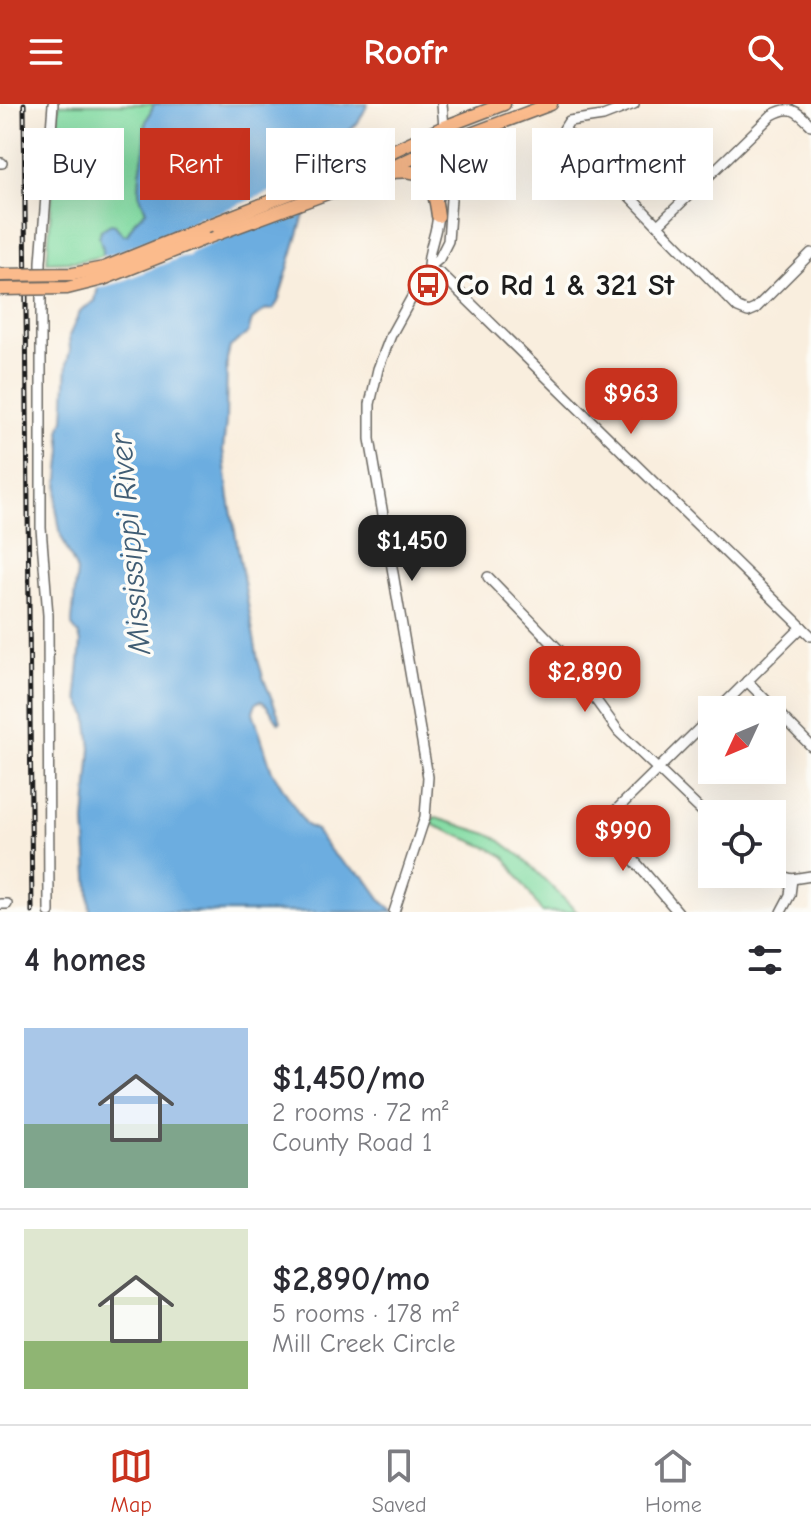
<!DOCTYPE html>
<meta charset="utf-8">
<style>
body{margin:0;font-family:"Comic Neue",sans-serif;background:#f2f2f3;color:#2b2b33;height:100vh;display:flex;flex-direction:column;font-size:30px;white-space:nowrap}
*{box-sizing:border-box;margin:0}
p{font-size:26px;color:#7c7c81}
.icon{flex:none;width:44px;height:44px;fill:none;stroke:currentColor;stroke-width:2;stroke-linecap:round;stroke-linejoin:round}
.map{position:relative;height:808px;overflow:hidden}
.details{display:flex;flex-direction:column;background:#fff;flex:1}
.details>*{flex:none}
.top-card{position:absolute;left:24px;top:24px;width:764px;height:72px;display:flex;gap:16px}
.needle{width:52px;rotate:226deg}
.buttons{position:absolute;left:698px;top:592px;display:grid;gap:16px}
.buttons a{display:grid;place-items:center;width:88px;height:88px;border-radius:0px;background:#fff;box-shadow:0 8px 32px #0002;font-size:40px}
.price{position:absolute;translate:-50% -68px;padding:0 18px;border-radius:16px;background:#c8321e;color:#fff;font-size:26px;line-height:52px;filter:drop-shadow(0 2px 4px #0008)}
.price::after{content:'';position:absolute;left:50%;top:48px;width:24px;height:18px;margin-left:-12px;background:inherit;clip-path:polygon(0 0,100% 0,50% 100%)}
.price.current{background:#222;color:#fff}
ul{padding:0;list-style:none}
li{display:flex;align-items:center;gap:24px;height:200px;padding:0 24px}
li+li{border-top:2px solid #e1e1e2}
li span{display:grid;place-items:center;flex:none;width:224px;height:160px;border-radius:0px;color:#555}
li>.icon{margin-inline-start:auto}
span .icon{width:96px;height:96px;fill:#fffc;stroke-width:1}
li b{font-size:34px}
h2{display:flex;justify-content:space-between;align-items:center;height:96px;padding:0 24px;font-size:34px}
.tag{padding:0 28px;border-radius:0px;background:#fff;box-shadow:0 8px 32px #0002;font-size:28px;line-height:72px}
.tag.current{background:#c8321e;color:#fff}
header{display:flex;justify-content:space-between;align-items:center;height:104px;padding:0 24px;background:#c8321e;color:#fff;font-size:36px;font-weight:700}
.dock{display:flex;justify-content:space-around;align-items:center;height:112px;border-top:2px solid #e1e1e2;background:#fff;font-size:22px;color:#7c7c81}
.dock a{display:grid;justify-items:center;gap:4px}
.dock .current{color:#c8321e}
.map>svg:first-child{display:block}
.green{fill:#81dba2;stroke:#4e7c5f;stroke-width:2}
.water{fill:#6cade0;stroke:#44647e;stroke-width:2}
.pier{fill:#f9eede}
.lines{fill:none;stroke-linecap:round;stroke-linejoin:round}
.minor-casing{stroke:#696660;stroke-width:12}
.major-casing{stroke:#696660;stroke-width:15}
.minor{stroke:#fff;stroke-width:9}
.major{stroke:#fbbb8c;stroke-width:12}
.rail-casing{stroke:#1c1c1c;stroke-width:5}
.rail{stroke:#fdfcf7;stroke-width:2;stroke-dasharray:6;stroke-linecap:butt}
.major-bridge-casing{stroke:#696660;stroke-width:15;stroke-linecap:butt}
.major-bridge{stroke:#fbbb8c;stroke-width:12}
.labels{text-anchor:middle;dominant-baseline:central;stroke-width:7;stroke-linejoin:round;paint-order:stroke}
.poi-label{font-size:30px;font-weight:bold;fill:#1c1c1c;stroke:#fdfcf7;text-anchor:start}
.water-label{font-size:32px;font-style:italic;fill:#405d74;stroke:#fdfcf7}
</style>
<header><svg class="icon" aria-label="menu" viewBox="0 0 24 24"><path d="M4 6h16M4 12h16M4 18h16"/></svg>Roofr<svg class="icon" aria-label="search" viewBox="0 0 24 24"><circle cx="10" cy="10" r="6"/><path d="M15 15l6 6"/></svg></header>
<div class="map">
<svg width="811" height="808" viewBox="0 0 811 808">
<rect width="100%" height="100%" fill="#fdfcf7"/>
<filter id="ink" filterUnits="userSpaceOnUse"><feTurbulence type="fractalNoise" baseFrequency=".0125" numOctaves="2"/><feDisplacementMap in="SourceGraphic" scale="16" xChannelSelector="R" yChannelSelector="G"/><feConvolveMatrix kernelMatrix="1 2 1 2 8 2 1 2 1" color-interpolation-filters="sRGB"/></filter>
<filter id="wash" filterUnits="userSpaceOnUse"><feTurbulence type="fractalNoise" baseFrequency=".006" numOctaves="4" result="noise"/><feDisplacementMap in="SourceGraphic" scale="32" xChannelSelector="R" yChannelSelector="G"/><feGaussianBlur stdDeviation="1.8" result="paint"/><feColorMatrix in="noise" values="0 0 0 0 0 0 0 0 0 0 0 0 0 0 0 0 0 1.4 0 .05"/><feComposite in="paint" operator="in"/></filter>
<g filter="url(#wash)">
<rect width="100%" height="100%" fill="#f9eede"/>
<g class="green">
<path d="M59,0H154L146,18L144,32L145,40L140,70L139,89L146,107L135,117L127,131L101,126L99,132L103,144L104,152L79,157L47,158Z"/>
<path d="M433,713L494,732L523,754L577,808H542L505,753L489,744L433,721Z"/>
</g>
<path class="water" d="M154,0H368L358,19L348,27L334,64L335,82L341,98L326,96L306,104L278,198L273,205L269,206L266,205L252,216L248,229L230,243L227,255L226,318L223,346L229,394L258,556L264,576L281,617L279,619C273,612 259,581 253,608L272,667L306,721L316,726L322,736L334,751L347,762L365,773L382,797L395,808H90L85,718L91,644L87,611L79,596L77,579L81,539L79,531L72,522V517L77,467L61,432L56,403L62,346L60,327L64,315L67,259L70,246L69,232L81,206L95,197L103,158V145L99,132L101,126L111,120L115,121L123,131H127L135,117L146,107L139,89L140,70L145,40L144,32L146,18Z"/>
<path class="pier" d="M340,60L338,77L342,88L192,148L189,152L181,153L117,179L93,185L100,153L113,150L194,118L200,112L205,114Z"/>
</g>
<g filter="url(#ink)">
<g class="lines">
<defs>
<g id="minor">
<path d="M634,0L603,12L569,17L564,25L738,204L748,208L755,205L811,149"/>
<path d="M0,59H2"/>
<path d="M438,94L436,43L444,23"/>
<path d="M658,121L772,11C791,0 797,7 811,21"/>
<path d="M428,164L441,170L811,532"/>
<path d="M428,164C428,143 437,131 438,109"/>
<path d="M488,473L561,548L619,628L712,717"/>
<path d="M747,577L811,642"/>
<path d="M718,606L802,523"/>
<path d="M772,769L792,775L811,772"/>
<path d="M0,800H7"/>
<path d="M49,808L48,511L41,424V158L53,0"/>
<path d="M394,808L425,713L428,673L370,335V300L378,265L391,231L428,164L439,155L448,137L451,95L450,38L444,23L442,0"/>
<path d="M678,808L610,728L609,713L712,612"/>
<path d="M781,808L790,791L792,775"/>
</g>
<g id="major">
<path d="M387,69C427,63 433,74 438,112"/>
<path d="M210,121L358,63L444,23L504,0"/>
<path d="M206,134L376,71L436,43L551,0"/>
</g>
</defs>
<use href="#minor" class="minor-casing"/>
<use href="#major" class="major-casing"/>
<use href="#minor" class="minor"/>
<use href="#major" class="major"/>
<defs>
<path id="rail" d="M24,0L32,808"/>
</defs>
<use href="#rail" class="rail-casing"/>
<use href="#rail" class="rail"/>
<defs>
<g id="major-bridge">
<path d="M0,171L73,170L104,164L210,121"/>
<path d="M0,185L67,184L103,175L206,134"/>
</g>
</defs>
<use href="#major-bridge" class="major-bridge-casing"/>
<use href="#major-bridge" class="major-bridge"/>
</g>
</g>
<defs>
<symbol id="bus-ring" viewBox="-11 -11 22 22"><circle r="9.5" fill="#fdfcf7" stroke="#c8321e" stroke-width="1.5"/><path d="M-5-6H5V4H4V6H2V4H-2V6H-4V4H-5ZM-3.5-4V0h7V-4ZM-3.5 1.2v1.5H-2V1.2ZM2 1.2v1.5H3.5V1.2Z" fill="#c8321e"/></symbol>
</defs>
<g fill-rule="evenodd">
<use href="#bus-ring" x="406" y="159" width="44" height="44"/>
</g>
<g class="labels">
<g class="poi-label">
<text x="456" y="181">Co Rd 1 &amp; 321 St</text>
</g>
<g class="water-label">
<text transform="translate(130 440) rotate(-95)">Mississippi River</text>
</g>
</g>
</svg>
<div class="buttons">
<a><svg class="needle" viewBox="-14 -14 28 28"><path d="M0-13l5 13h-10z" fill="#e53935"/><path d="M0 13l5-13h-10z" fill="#7c7c81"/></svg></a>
<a><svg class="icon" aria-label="locate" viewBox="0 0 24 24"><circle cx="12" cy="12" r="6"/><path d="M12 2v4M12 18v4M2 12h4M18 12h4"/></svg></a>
</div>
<b class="price" style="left:631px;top:332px">$963</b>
<b class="price current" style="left:412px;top:479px">$1,450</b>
<b class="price" style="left:585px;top:610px">$2,890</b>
<b class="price" style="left:623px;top:769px">$990</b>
<div class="top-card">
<a class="tag">Buy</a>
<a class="tag current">Rent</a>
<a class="tag">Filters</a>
<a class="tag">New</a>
<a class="tag">Apartment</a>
</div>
</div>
<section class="details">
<h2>4 homes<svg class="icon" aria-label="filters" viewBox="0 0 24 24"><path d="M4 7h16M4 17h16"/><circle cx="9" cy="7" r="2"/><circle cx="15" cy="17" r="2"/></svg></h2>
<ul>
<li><span style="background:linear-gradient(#a9c7e8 60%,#7fa58c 0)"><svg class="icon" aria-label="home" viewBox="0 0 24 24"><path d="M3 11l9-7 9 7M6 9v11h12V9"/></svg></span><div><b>$1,450/mo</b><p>2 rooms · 72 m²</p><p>County Road 1</p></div></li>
<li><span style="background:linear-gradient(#dfe7d0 70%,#8fb573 0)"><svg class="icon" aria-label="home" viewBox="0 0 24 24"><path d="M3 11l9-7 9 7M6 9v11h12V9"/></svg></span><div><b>$2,890/mo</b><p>5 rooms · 178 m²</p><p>Mill Creek Circle</p></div></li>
</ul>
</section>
<nav class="dock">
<a class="current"><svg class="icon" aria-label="map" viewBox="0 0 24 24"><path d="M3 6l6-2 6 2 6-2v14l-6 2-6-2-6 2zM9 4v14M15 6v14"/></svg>Map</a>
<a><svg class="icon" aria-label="saved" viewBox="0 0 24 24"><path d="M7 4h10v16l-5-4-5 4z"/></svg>Saved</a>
<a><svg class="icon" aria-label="home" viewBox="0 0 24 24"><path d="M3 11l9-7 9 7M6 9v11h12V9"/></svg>Home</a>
</nav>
